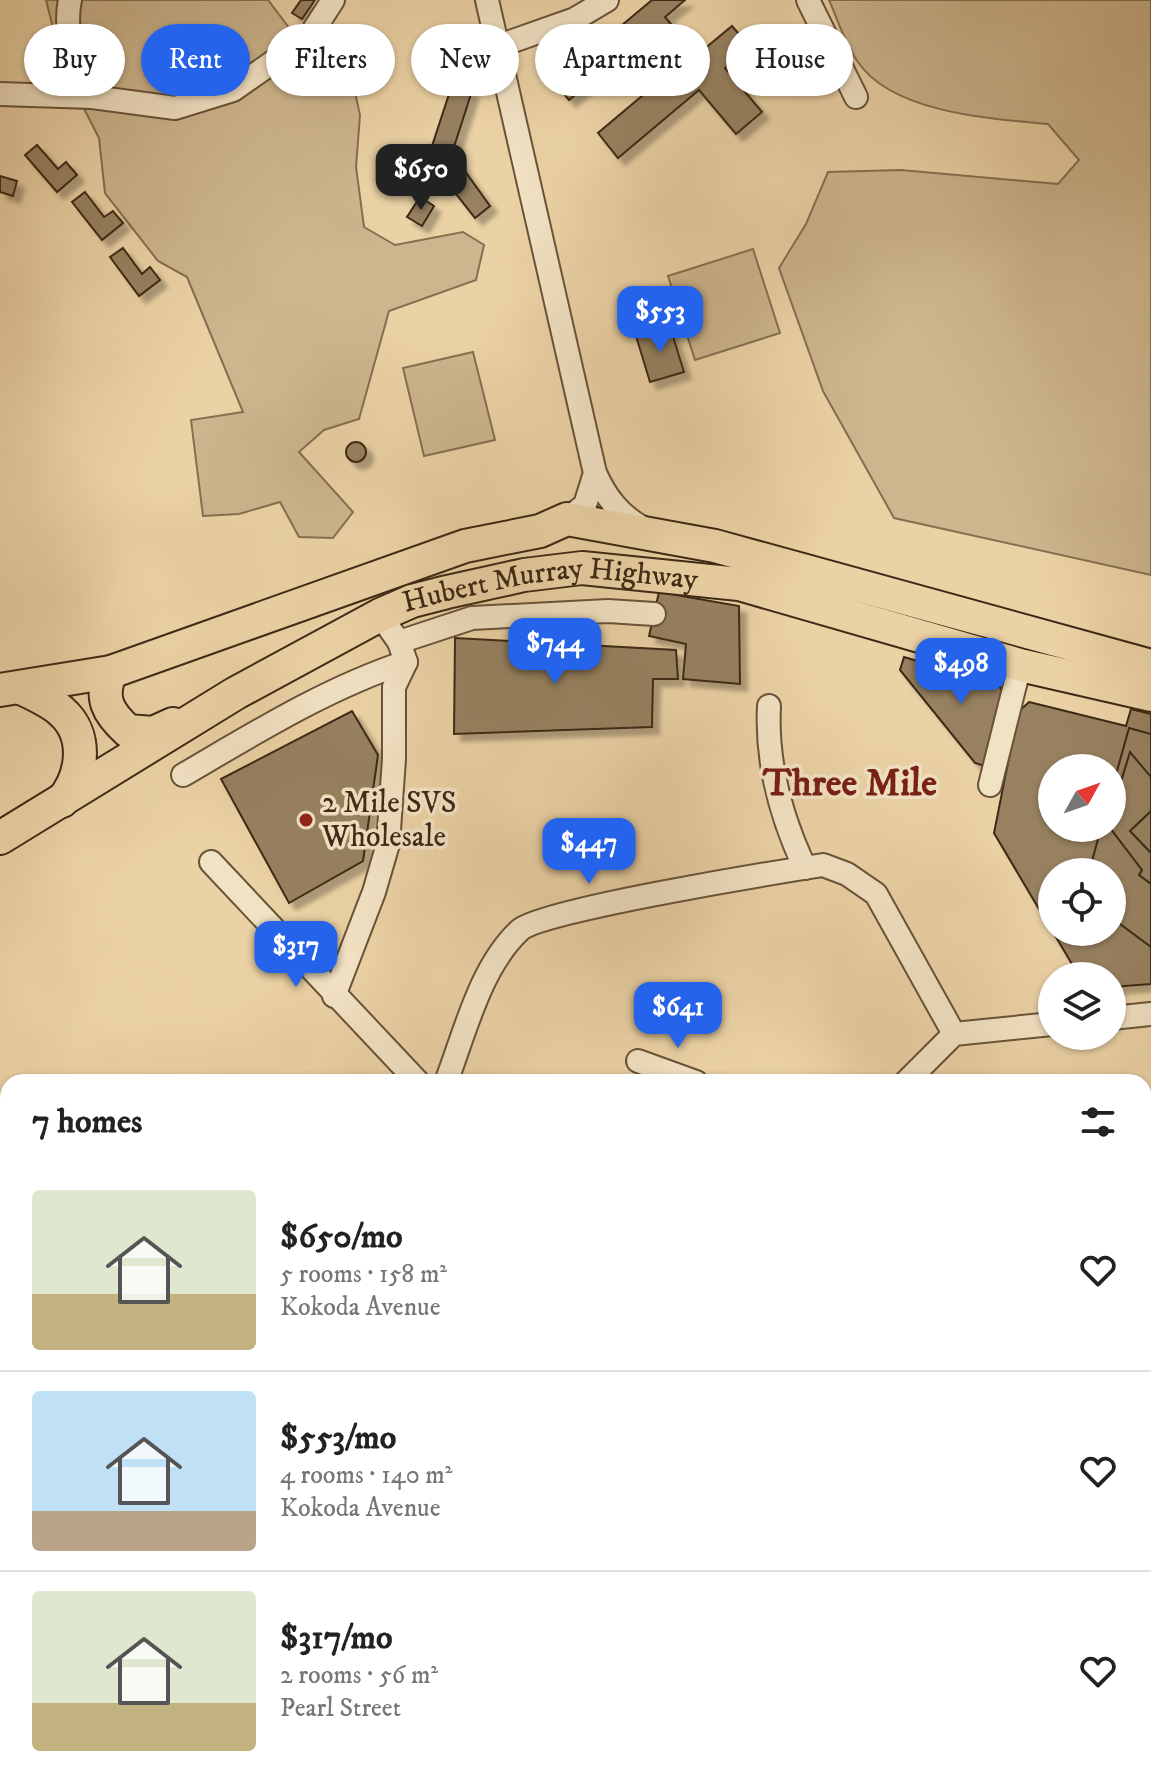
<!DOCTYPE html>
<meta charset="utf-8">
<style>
body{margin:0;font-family:"IM FELL DW Pica",serif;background:#f6f6f6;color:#222;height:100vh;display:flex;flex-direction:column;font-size:30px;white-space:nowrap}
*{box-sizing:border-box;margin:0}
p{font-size:26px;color:#767676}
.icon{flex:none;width:44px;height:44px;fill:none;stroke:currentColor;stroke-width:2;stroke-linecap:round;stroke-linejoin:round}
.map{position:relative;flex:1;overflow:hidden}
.drawer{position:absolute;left:0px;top:1074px;width:1152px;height:712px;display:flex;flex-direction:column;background:#fff;border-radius:24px 24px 0 0;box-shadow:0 2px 6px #0004}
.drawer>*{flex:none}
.banner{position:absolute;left:24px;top:24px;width:1104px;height:72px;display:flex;gap:16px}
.needle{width:52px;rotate:50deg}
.buttons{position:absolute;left:1038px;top:754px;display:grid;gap:16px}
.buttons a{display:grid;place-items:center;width:88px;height:88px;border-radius:50%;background:#fff;box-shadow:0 2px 6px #0004;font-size:40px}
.price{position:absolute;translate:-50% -68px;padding:0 18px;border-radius:16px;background:#2563eb;color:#fff;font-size:26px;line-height:52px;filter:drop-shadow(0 2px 4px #0008)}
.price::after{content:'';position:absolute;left:50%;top:48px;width:24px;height:18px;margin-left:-12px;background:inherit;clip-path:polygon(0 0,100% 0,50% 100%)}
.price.on{background:#222;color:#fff}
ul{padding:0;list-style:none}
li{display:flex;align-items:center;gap:24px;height:200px;padding:0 32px}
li+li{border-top:2px solid #e0e0e0}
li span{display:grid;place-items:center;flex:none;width:224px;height:160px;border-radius:8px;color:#555}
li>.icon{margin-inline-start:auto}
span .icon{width:96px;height:96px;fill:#fffc;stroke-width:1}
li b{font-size:34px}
h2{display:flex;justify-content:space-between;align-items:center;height:96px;padding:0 32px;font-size:34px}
.tag{padding:0 28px;border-radius:36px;background:#fff;box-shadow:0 2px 6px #0004;font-size:28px;line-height:72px}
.tag.on{background:#2563eb;color:#fff}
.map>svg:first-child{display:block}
.green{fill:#cdb58d;stroke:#856f51;stroke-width:2}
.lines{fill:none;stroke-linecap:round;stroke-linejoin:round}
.stream{stroke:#826c4e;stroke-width:5}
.building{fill:#978160;stroke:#3d2915;stroke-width:2;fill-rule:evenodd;filter:url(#shadow)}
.minor-casing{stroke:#685339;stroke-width:26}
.highway-casing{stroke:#3d2915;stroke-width:36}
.minor{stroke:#f2e2c4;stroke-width:22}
.highway{stroke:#ebd2a5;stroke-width:32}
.poi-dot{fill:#8f2418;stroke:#f2e2c4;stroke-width:3}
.labels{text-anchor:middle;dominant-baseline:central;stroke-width:7;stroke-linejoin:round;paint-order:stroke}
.street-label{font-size:30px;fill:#3d2915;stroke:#f2e2c4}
.poi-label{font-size:30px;fill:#3d2915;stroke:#f2e2c4;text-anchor:start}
.district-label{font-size:38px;font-weight:bold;fill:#7a1f14;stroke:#f2e2c4}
</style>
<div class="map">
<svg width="1151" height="1786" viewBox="0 0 1151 1786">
<defs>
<filter id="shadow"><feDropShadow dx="7" dy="7" stdDeviation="2" flood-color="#0004"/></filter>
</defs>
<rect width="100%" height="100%" fill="#ebd2a5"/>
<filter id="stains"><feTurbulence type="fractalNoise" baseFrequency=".0025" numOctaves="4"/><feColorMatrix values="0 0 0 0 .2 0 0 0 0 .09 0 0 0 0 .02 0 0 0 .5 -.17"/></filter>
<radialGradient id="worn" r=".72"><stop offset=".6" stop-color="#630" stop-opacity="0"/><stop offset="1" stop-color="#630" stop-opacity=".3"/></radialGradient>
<g class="green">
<path d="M46,0H268L312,58L351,74L360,115L356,167L364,227L395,245L463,232L484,245L476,280L389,311L359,419L324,430L299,452L353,512L333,538L299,537L280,502L239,514L203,516L191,420L243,412L187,277L158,261L105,193L99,138L63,68Z"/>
<path d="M829,0H1151V575L894,518L823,391L779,268L806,224L828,172L901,170L1058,184L1079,160L1048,124C992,119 892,113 858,62C845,44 838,20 829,0Z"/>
<path d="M753,249L780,333L695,360L668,276Z"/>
<path d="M473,352L495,440L424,456L403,368Z"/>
<path d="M1144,1231L1151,1235V1699L1144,1694Z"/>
</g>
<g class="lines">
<g class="stream">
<path d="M1144,1221L1151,1225"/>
<path d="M0,1682L8,1684"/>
</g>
</g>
<g class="building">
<path d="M301,0H315L302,19L292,13Z"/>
<path d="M652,0H685L665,17L697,55L732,26L750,47L725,68L762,112L736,134L699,90L618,158L598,133L681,63L653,29L569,100L554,82Z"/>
<path d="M452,85L472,91L452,153L490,206L475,218L435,167L431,149Z"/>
<path d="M37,145L58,169L66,162L77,175L57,192L25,155Z"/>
<path d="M0,176L17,181L13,196L0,192Z"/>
<path d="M85,192L104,217L113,211L123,223L102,240L72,202Z"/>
<path d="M420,197L434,206L422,226L407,217Z"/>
<path d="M123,248L142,274L150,267L160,280L139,296L110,257Z"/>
<path d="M670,327L684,372L650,382L636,336Z"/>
<circle cx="356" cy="452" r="10"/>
<path d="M659,592L739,606L740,684L683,679L686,644L649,636Z"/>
<path d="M455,638L676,650L678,679H653L652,727L454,734Z"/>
<path d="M904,657L999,685L1006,699L988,767L975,763L900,670Z"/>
<path d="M1029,702L1126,726L1131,709L1151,714V984L1112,987V976H1079L1053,932H1112V872H1052V931L994,833L1018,712ZM1052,768H1112V828H1052Z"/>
<path d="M352,711L378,755L363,861L289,903L221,779Z"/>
<path d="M1129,728L1151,734V777L1130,752L1112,811V789Z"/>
<path d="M1151,811V853L1130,831Z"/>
<path d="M1101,828H1110L1142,870L1139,875L1151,884V947L1112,918V872H1089Z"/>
<path d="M1146,1335L1147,1372L1151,1371V1664H1144Z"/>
</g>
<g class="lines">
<defs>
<g id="minor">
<path d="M70,0C63,32 76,69 92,97L175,108L233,90L310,36L333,0"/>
<path d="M487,0L595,473L585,505L567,519"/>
<path d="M808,0L856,97"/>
<path d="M496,47L575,19L607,0"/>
<path d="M0,94L92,97"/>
<path d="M595,473C606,497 619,515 643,528"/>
<path d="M399,642L472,618L608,611L654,614"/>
<path d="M769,706C766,762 781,817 805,868"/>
<path d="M183,775C255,733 327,688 406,662"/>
<path d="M990,785L1020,665"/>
<path d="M211,862L418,1082"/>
<path d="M334,996L374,892L388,844L394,759V687L406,662L399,642L380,615"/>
<path d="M1112,1018L1151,1014"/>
<path d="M638,1061L696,1082"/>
<path d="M446,1082C465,1033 480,967 520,930C542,910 778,872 823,865L847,874L876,894L954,1034"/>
<path d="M906,1082L954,1034L1052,1024"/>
<path d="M0,1314H8"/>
<path d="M1144,1322L1151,1321"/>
<path d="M0,1549L8,1548"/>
<path d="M519,1778L520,1786"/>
<path d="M658,1786L667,1778"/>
</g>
<g id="highway">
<path d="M111,672C99,698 108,713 128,731L153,733L173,724"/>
<path d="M23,689C36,695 51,702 61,711C89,735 83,776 62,801"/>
<path d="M0,690L111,672L465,546L540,531L567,519L715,546L1151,666"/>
<path id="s1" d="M0,838L236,693L380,615L412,601L447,592L524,575L582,568L739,584L1020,665L1151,695"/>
</g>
</defs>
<use href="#minor" class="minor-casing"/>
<use href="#highway" class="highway-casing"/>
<use href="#minor" class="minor"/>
<use href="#highway" class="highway"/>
</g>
<circle class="poi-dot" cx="306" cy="820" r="8"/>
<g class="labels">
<g class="street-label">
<text stroke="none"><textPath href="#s1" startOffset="616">Hubert Murray Highway</textPath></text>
</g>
<g class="poi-label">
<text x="322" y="803">2 Mile SVS<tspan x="322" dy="34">Wholesale</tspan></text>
</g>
<g class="district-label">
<text x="850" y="784">Three Mile</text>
</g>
</g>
<rect width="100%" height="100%" filter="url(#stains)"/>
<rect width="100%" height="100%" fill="url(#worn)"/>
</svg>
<div class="buttons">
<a><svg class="needle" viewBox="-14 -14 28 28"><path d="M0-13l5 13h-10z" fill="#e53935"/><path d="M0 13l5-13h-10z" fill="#767676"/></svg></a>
<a><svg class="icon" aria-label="locate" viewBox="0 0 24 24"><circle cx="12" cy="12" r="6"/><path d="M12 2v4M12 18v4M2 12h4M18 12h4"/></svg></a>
<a><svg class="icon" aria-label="layers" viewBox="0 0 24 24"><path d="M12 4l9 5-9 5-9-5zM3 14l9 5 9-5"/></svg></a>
</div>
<b class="price on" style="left:421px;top:212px">$650</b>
<b class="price" style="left:660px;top:354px">$553</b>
<b class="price" style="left:555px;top:686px">$744</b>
<b class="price" style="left:961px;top:706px">$498</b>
<b class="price" style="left:589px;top:886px">$447</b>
<b class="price" style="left:296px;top:989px">$317</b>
<b class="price" style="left:678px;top:1050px">$641</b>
<div class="banner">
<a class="tag">Buy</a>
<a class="tag on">Rent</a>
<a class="tag">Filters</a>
<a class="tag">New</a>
<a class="tag">Apartment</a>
<a class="tag">House</a>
</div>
<section class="drawer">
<h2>7 homes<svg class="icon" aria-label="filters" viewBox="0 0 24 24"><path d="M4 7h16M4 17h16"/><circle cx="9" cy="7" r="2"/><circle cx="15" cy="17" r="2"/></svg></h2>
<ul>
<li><span style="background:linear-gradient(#dfe7d0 65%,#c2b280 0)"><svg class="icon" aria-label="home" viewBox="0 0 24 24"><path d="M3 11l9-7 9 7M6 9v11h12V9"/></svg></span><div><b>$650/mo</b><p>5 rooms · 158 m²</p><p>Kokoda Avenue</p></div><svg class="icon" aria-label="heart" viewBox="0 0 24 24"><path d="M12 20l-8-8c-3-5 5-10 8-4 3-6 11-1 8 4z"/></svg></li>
<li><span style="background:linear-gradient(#bfe0f5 75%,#b9a48a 0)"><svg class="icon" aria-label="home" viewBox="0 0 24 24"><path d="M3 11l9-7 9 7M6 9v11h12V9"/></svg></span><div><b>$553/mo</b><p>4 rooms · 140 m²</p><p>Kokoda Avenue</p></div><svg class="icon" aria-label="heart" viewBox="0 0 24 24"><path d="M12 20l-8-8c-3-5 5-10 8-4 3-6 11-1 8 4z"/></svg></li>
<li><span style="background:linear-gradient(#dfe7d0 70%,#c2b280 0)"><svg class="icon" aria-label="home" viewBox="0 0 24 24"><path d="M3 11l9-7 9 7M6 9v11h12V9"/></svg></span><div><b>$317/mo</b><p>2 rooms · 56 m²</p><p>Pearl Street</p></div><svg class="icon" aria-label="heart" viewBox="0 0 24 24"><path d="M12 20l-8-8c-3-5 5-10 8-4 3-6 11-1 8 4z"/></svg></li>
</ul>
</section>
</div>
